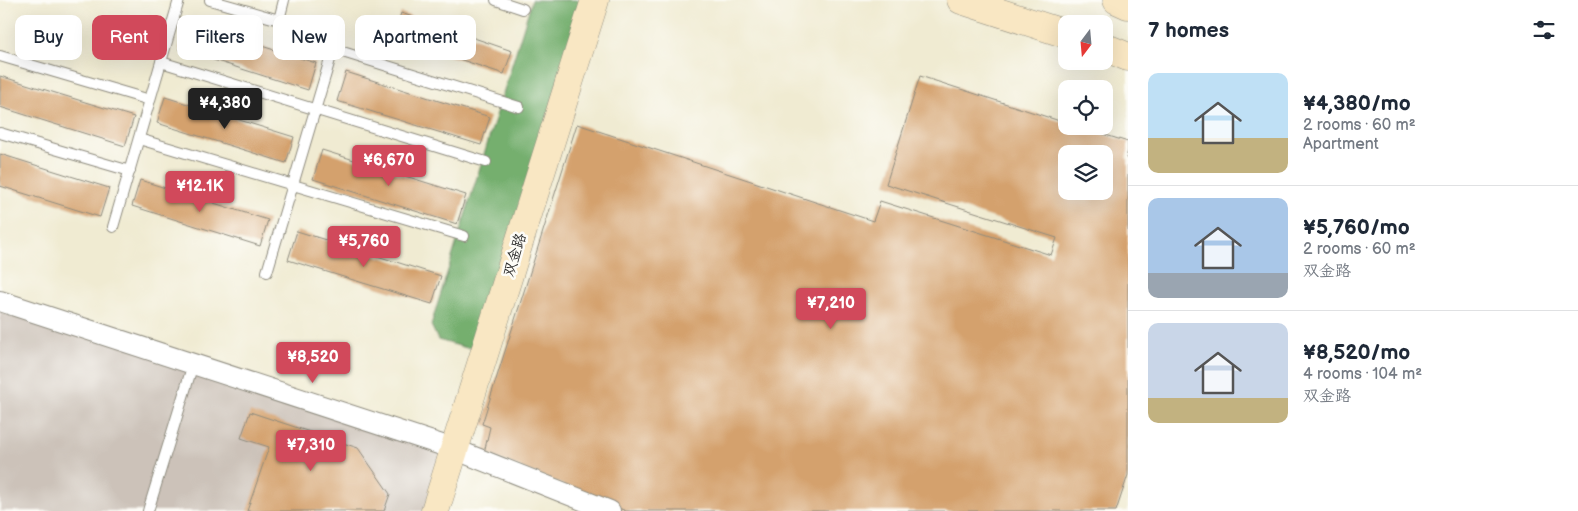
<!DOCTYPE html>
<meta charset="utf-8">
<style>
body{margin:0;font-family:"Balsamiq Sans","LXGW WenKai TC",sans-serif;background:#f6f6f7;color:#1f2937;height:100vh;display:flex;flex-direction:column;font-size:19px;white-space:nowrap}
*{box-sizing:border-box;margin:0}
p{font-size:16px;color:#747a83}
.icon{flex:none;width:28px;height:28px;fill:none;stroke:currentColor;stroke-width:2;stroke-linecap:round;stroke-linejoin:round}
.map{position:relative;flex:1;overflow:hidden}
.panel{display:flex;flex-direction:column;background:#fff;width:450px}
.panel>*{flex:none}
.top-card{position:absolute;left:15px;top:15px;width:475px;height:45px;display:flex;gap:10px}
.needle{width:32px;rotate:196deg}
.fabs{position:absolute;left:1058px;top:15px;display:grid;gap:10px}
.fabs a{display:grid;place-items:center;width:55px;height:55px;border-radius:10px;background:#fff;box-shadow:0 5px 20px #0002;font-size:25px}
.price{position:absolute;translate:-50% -42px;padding:0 11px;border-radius:5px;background:#d1495b;color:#fff;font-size:16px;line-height:32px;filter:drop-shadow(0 1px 2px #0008)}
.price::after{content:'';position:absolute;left:50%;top:30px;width:15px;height:11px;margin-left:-8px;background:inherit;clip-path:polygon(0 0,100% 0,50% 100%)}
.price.current{background:#222;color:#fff}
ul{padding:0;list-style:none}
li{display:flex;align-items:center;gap:15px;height:125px;padding:0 20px}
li+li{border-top:1px solid #e0e1e3}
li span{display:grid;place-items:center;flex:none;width:140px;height:100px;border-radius:10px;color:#555}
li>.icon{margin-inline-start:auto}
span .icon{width:60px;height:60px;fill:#fffc;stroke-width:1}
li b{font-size:21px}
h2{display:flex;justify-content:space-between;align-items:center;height:60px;padding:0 20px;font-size:21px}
.pill{padding:0 18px;border-radius:10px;background:#fff;box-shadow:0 5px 20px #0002;font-size:18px;line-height:45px}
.pill.current{background:#d1495b;color:#fff}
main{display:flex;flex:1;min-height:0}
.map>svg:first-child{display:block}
.industrial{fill:#ccc2b9}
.forest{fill:#75af6e;stroke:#506d4c}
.building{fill:#d4a16d;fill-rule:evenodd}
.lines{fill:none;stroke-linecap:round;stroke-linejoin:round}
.lane-casing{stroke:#8e8b7e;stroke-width:12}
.street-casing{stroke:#8e8b7e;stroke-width:22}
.secondary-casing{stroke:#8e8b7e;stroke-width:29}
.lane{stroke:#fff;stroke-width:10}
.street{stroke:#fff;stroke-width:20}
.secondary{stroke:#f9e7c3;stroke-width:28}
.labels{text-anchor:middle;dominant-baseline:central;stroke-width:5;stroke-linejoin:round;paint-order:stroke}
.street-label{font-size:15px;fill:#2b2b2b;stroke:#fdfcf7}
</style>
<main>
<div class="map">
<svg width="1128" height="511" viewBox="0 0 1128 511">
<rect width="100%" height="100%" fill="#fdfcf7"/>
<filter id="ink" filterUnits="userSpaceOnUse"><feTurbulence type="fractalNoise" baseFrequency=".02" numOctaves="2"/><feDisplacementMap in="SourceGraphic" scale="10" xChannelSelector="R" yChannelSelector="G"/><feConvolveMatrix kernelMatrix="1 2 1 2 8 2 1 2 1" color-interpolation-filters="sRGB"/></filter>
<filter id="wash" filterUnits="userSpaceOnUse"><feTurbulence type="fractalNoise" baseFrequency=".0096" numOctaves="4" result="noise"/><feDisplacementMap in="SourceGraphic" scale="20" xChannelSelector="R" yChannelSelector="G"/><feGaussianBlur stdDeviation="1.12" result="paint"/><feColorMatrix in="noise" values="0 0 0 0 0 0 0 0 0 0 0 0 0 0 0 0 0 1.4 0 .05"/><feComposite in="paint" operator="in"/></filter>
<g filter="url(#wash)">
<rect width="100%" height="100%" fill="#f0ebd2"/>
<path class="industrial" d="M0,301L454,449L435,511H0Z"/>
<path class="forest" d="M532,0H582L480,345L467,348L438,340L431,325Z"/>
<g id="blocks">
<g class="building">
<path d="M401,13L512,51L504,74L393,37Z"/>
<path d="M188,23L316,63L308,90L179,49Z"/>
<path d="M346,72L490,117L481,145L337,101Z"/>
<path d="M0,76L134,117L125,146L0,107Z"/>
<path d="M920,76L1066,123V126H1077L1128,142V151L1126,158L1128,159V475L1116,511H626L484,453L490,427L482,424L577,124L873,221L880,201L1051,255L1057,238L886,184ZM1066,154H1104V191H1066Z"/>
<path d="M165,97L294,137L286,163L157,123Z"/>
<path d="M322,150L466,195L457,224L313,179Z"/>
<path d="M0,154L109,188L100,217L0,186Z"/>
<path d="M140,180L268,220L260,246L132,206Z"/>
<path d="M297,231L441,276L432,304L288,260Z"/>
<path d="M250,412L358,448L390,494L384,511H247L269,447L241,438Z"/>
</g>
</g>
</g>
<g filter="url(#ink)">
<use href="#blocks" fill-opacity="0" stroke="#8e8b7e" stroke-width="1"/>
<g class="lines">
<defs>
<g id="lane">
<path d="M210,0L279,20L284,0"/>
<path d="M496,0L523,9"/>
<path d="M333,49L519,107"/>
<path d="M0,56L150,100"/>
<path d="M161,62L486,162"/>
<path d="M0,133L130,171"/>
<path d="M139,139L464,236"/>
<path d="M113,227L179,0"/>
<path d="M267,272L337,36L279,20"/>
<path d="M148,511L193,364"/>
</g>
<path id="street" d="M0,301L454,449L610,511"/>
<g id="secondary">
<path d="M961,0L1066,34"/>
<path d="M1117,0L1128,5"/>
<path d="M1104,47L1128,57"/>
<path d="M435,511L595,0"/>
</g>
</defs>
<use href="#lane" class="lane-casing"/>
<use href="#street" class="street-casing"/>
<use href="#secondary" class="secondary-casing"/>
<use href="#lane" class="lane"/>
<use href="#street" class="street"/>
<use href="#secondary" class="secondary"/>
</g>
</g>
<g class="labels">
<g class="street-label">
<text transform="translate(515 255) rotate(-73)">双金路</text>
</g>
</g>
</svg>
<div class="fabs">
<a><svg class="needle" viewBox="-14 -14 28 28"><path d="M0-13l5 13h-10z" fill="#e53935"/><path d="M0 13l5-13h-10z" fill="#747a83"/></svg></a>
<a><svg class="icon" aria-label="locate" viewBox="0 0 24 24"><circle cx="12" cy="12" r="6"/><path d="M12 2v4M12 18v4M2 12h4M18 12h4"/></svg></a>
<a><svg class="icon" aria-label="layers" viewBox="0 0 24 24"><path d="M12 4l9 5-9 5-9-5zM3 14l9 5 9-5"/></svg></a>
</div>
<b class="price current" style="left:225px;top:130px">¥4,380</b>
<b class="price" style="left:389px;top:187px">¥6,670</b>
<b class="price" style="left:200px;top:213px">¥12.1K</b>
<b class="price" style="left:364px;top:268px">¥5,760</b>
<b class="price" style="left:831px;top:330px">¥7,210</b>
<b class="price" style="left:313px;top:384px">¥8,520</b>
<b class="price" style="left:311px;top:472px">¥7,310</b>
<div class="top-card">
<a class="pill">Buy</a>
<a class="pill current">Rent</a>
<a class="pill">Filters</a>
<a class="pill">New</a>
<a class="pill">Apartment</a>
</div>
</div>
<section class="panel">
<h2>7 homes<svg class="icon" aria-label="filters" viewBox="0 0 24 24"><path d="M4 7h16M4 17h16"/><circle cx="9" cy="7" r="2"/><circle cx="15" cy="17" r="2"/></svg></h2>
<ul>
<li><span style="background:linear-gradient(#bfe0f5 65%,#c2b280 0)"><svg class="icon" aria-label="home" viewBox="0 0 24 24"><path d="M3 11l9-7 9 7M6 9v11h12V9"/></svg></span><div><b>¥4,380/mo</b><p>2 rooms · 60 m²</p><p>Apartment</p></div></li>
<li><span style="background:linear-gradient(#a9c7e8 75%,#9aa5b1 0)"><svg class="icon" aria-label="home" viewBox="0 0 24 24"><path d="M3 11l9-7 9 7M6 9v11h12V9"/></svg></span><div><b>¥5,760/mo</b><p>2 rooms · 60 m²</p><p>双金路</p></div></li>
<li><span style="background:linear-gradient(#c9d6e8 75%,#c2b280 0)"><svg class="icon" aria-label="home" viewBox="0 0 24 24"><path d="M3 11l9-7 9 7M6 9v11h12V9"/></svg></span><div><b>¥8,520/mo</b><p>4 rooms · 104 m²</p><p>双金路</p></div></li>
</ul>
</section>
</main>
